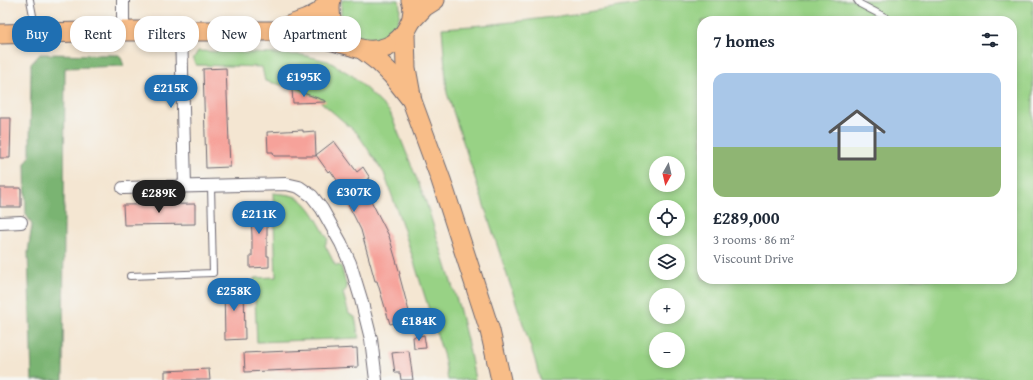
<!DOCTYPE html>
<meta charset="utf-8">
<style>
body{margin:0;font-family:"Gentium Book Plus",serif;background:#f2f2f3;color:#1f2937;height:100vh;display:flex;flex-direction:column;font-size:15px;white-space:nowrap}
*{box-sizing:border-box;margin:0}
p{font-size:13px;color:#747a83}
.icon{flex:none;width:22px;height:22px;fill:none;stroke:currentColor;stroke-width:2;stroke-linecap:round;stroke-linejoin:round}
.map{position:relative;flex:1;overflow:hidden}
.details{position:absolute;left:697px;top:16px;width:320px;height:268px;display:flex;flex-direction:column;background:#fff;border-radius:16px;box-shadow:0 2px 6px #0003}
.details>*{flex:none}
.banner{position:absolute;left:12px;top:16px;width:380px;height:36px;display:flex;gap:8px}
.needle{width:26px;rotate:188deg}
.tools{position:absolute;left:649px;top:156px;display:grid;gap:8px}
.tools a{display:grid;place-items:center;width:36px;height:36px;border-radius:50%;background:#fff;box-shadow:0 2px 6px #0003;font-size:20px}
.price{position:absolute;translate:-50% -34px;padding:0 9px;border-radius:14px;background:#1f6fb2;color:#fff;font-size:13px;line-height:26px;filter:drop-shadow(0 1px 2px #0008)}
.price::after{content:'';position:absolute;left:50%;top:24px;width:12px;height:9px;margin-left:-6px;background:inherit;clip-path:polygon(0 0,100% 0,50% 100%)}
.price.current{background:#222;color:#fff}
ul{padding:0;list-style:none}
li{display:grid;align-content:center;gap:8px;height:212px;padding:0 16px}
li+li{border-top:1px solid #e0e1e3}
li span{display:grid;place-items:center;height:124px;border-radius:12px;color:#555}
li>.icon{margin-inline-start:auto}
span .icon{width:72px;height:72px;fill:#fffc;stroke-width:1}
li b{font-size:17px}
h2{display:flex;justify-content:space-between;align-items:center;height:48px;padding:0 16px;font-size:17px}
.pill{padding:0 14px;border-radius:16px;background:#fff;box-shadow:0 2px 6px #0003;font-size:14px;line-height:36px}
.pill.current{background:#1f6fb2;color:#fff}
.map>svg:first-child{display:block}
.green{fill:#98d285;stroke:#5d7a60;fill-rule:evenodd}
.forest{fill:#7ab472;stroke:#4e6b56}
.building{fill:#f6a29a}
.lines{fill:none;stroke-linecap:round;stroke-linejoin:round}
.service-casing{stroke:#6c6770;stroke-width:8}
.minor-casing{stroke:#6c6770;stroke-width:14}
.primary-casing{stroke:#6c6770;stroke-width:21}
.service{stroke:#fff;stroke-width:6}
.minor{stroke:#fff;stroke-width:12}
.primary{stroke:#f8bd88;stroke-width:19}
</style>
<div class="map">
<svg width="1033" height="380" viewBox="0 0 1033 380">
<rect width="100%" height="100%" fill="#f6f6f2"/>
<filter id="ink" filterUnits="userSpaceOnUse"><feTurbulence type="fractalNoise" baseFrequency=".025" numOctaves="2"/><feDisplacementMap in="SourceGraphic" scale="8" xChannelSelector="R" yChannelSelector="G"/><feConvolveMatrix kernelMatrix="1 2 1 2 8 2 1 2 1" color-interpolation-filters="sRGB"/></filter>
<filter id="wash" filterUnits="userSpaceOnUse"><feTurbulence type="fractalNoise" baseFrequency=".012" numOctaves="4" result="noise"/><feDisplacementMap in="SourceGraphic" scale="16" xChannelSelector="R" yChannelSelector="G"/><feGaussianBlur stdDeviation="0.9" result="paint"/><feColorMatrix in="noise" values="0 0 0 0 0 0 0 0 0 0 0 0 0 0 0 0 0 1.4 0 .05"/><feComposite in="paint" operator="in"/></filter>
<g filter="url(#wash)">
<rect width="100%" height="100%" fill="#f4e6d2"/>
<g class="green">
<path d="M342,0H399C409,53 331,51 342,0Z"/>
<path d="M662,0H1033V380H540L535,360L447,93L442,28C516,24 589,12 662,0ZM702,21H1012V279H702ZM656,163H678V185H656ZM656,207H678V229H656ZM656,251H678V273H656ZM656,295H678V317H656ZM656,339H678V361H656Z"/>
<path d="M198,51L302,55L328,61L353,76L390,112L426,202L459,307L469,348L475,380H448L444,357L403,227L384,173L357,133L314,96L294,88L265,81L262,67L196,65L193,59Z"/>
<path d="M273,193C281,194 291,194 298,198C311,205 320,226 328,239L325,245L335,265L341,266L347,288L343,293L349,314L355,317L359,338L257,342L254,278L276,277Z"/>
</g>
<path class="forest" d="M40,54L120,55L124,66L65,68L63,380H32L28,252L32,225L26,214L25,164L30,156L31,64Z"/>
<g id="blocks">
<g class="building">
<path d="M226,68L230,167L206,168L203,69Z"/>
<path d="M292,89L326,101V102L293,103Z"/>
<path d="M0,118H11L10,158H0Z"/>
<path d="M303,130V132L315,131L316,155L334,141L357,172L363,167L370,178L362,183L389,236L400,274H399L411,319L390,324L377,281H375L361,230L345,198L348,196L330,170L328,172L316,155V156H274L273,152H268L267,132Z"/>
<rect x="0" y="188" width="21" height="19"/>
<path d="M268,203V214H267V256H269V267L250,268V256H252V236L251,215H249V204Z"/>
<path d="M195,204V224L124,225L123,205Z"/>
<path d="M244,284L245,339L225,340L224,285Z"/>
<path d="M424,335L426,348L414,349L413,337Z"/>
<path d="M357,348L358,367L245,372L244,353Z"/>
<path d="M409,351L413,380H401L400,373H395L392,353Z"/>
<path d="M209,369L210,380H165V371Z"/>
</g>
</g>
</g>
<g filter="url(#ink)">
<use href="#blocks" fill-opacity="0" stroke="#6c6770" stroke-width="1"/>
<g class="lines">
<defs>
<g id="service">
<path d="M30,0L36,31"/>
<path d="M857,0L860,4L885,17"/>
<path d="M130,276L213,273L211,186"/>
</g>
<g id="minor">
<path d="M123,0V31"/>
<path d="M181,31L185,186"/>
<path d="M123,188L286,184L299,187L312,196L322,209L341,243L350,263L361,299L371,339L376,380"/>
<path d="M0,223L21,222"/>
</g>
<g id="primary">
<path d="M331,0C330,3 330,6 330,9C330,53 388,66 408,27C413,19 414,9 411,0"/>
<path d="M411,21L424,7L435,0"/>
<path d="M277,30L307,19L320,12L329,0"/>
<path d="M0,34L123,31H274L318,37L352,46"/>
<path d="M405,34L406,68L412,101L441,180L490,331L501,380"/>
<path d="M363,50L380,63L392,75L410,98"/>
</g>
</defs>
<use href="#service" class="service-casing"/>
<use href="#minor" class="minor-casing"/>
<use href="#primary" class="primary-casing"/>
<use href="#service" class="service"/>
<use href="#minor" class="minor"/>
<use href="#primary" class="primary"/>
</g>
</g>
</svg>
<div class="tools">
<a><svg class="needle" viewBox="-14 -14 28 28"><path d="M0-13l5 13h-10z" fill="#e53935"/><path d="M0 13l5-13h-10z" fill="#747a83"/></svg></a>
<a><svg class="icon" aria-label="locate" viewBox="0 0 24 24"><circle cx="12" cy="12" r="6"/><path d="M12 2v4M12 18v4M2 12h4M18 12h4"/></svg></a>
<a><svg class="icon" aria-label="layers" viewBox="0 0 24 24"><path d="M12 4l9 5-9 5-9-5zM3 14l9 5 9-5"/></svg></a>
<a>+</a>
<a>−</a>
</div>
<b class="price" style="left:304px;top:98px">£195K</b>
<b class="price" style="left:171px;top:109px">£215K</b>
<b class="price" style="left:354px;top:213px">£307K</b>
<b class="price current" style="left:159px;top:214px">£289K</b>
<b class="price" style="left:259px;top:235px">£211K</b>
<b class="price" style="left:234px;top:312px">£258K</b>
<b class="price" style="left:419px;top:342px">£184K</b>
<div class="banner">
<a class="pill current">Buy</a>
<a class="pill">Rent</a>
<a class="pill">Filters</a>
<a class="pill">New</a>
<a class="pill">Apartment</a>
</div>
<section class="details">
<h2>7 homes<svg class="icon" aria-label="filters" viewBox="0 0 24 24"><path d="M4 7h16M4 17h16"/><circle cx="9" cy="7" r="2"/><circle cx="15" cy="17" r="2"/></svg></h2>
<ul>
<li><span style="background:linear-gradient(#a9c7e8 60%,#8fb573 0)"><svg class="icon" aria-label="home" viewBox="0 0 24 24"><path d="M3 11l9-7 9 7M6 9v11h12V9"/></svg></span><div><b>£289,000</b><p>3 rooms · 86 m²</p><p>Viscount Drive</p></div></li>
</ul>
</section>
</div>
